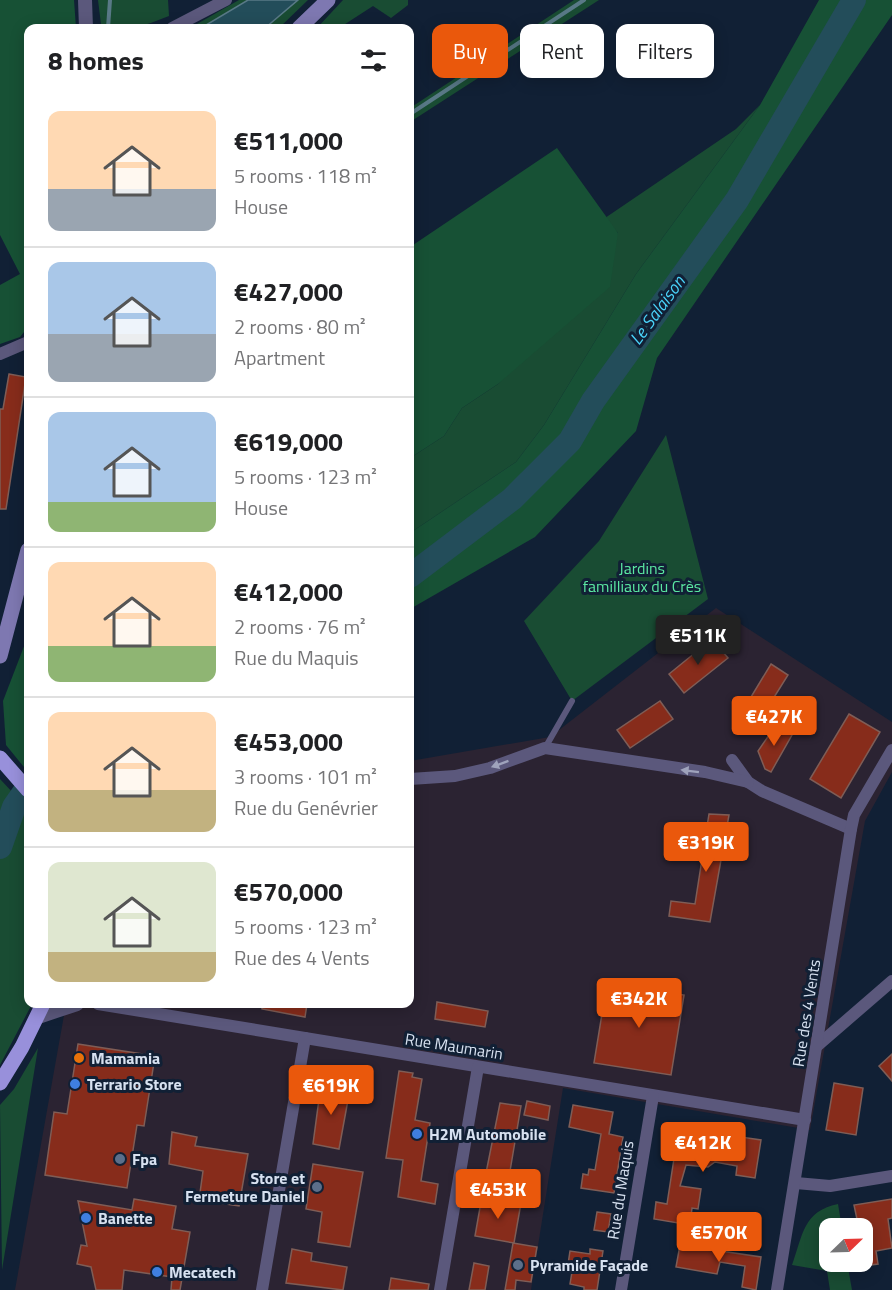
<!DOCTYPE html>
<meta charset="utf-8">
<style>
body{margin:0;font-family:"Titillium Web",sans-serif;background:#f6f6f6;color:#202124;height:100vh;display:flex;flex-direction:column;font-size:22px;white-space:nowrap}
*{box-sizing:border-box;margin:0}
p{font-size:20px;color:#757577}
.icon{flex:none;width:33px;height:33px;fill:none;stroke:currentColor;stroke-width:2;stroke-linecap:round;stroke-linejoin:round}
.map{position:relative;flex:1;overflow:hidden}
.panel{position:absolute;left:24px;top:24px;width:390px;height:984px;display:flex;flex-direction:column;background:#fff;border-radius:12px;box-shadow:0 3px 15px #0003}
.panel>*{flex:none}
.top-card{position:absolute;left:432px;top:24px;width:369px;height:54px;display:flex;gap:12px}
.needle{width:39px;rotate:67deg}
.controls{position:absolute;left:819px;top:1218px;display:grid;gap:12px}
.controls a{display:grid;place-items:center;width:54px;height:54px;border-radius:12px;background:#fff;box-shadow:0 3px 15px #0003;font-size:30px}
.price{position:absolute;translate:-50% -51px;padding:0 14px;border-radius:6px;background:#ea580c;color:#fff;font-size:20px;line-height:39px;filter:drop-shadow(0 2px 3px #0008)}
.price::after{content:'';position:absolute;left:50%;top:36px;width:18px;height:14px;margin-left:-9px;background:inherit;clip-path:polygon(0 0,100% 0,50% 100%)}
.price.active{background:#222;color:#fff}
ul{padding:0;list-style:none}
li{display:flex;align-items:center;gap:18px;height:150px;padding:0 24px}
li+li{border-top:2px solid #e0e0e0}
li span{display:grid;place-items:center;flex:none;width:168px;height:120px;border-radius:12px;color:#555}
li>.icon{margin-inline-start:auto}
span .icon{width:72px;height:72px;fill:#fffc;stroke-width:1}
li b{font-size:26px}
h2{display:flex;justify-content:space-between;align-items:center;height:72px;padding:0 24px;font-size:26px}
.chip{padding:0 21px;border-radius:12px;background:#fff;box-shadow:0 3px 15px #0003;font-size:21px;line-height:54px}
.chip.active{background:#ea580c;color:#fff}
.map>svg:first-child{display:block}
.industrial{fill:#2b2332}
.green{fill:#194c33}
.forest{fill:#175135}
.water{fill:#234d5a;stroke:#597987;stroke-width:1.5}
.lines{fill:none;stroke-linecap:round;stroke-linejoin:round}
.stream{stroke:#597987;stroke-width:4}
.river{stroke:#234d5a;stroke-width:24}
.building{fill:#872c1b;stroke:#7f5d56;stroke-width:1.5}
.service{stroke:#5b587c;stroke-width:6}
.minor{stroke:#5b587c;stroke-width:12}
.tertiary{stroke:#5b587c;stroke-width:14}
.secondary{stroke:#7e78b1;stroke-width:15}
.primary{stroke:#9890db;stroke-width:15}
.oneway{fill:#9fa3bc}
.food-dot{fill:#e8710a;stroke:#112035;stroke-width:2}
.shop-dot{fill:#3f7fe0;stroke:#112035;stroke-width:2}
.service-dot{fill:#5c6f8a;stroke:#112035;stroke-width:2}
.labels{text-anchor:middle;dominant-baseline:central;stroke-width:6;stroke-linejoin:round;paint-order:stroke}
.park-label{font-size:16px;fill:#5be8a2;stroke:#112035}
.street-label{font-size:16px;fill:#d7e1f0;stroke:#112035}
.poi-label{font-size:16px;font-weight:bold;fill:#d7e1f0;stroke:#112035;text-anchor:start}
.water-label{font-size:18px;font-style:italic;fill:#4ad3f9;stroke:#112035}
</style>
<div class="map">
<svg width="892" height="1290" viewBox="0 0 892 1290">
<rect width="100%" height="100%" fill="#112035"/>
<path class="industrial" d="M716,608L892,722V772L865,821L810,1130L563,1088L531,1290H15L66,1004H410V761L550,737Z"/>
<g class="green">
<path d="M98,0H168L169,16C146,25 125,34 101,24Z"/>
<path d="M239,0H308L279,28H190Z"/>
<path d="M343,0H408V5L391,18L373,6L339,28H317Z"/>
<path d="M574,0H599L410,122V108Z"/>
<path d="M760,105L636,274L544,425L516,462L410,533V458L444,436L462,408L498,384L618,233L605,218L736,129Z"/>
<path d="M666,435L708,599L572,701L524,621L599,541Z"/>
<path d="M0,779L28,809V1004H32L0,1065Z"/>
<path d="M38,1048L2,1270L0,1105L14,1089Z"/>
<path d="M838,1204L842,1228H830V1262H847L852,1290H830L827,1271L792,1265C803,1235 803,1211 838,1204Z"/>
</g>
<g class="forest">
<path d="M0,0H74L76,28H28V327L20,337L0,344V285L20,274L0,235Z"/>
<path d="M819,0H892V15L657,358L636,431L535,537L410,609V533L516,462L544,425L636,274L760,105Z"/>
<path d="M557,148L618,233L610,287L498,384L462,408L444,436L410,458V247Z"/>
<path d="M28,636V772L6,745L3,701Z"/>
</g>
<path class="water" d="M248,0H298L265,28H201Z"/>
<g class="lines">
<g class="stream">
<path d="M108,28L110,0"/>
<path d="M410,114L584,0"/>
</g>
<g class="river">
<path d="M410,576L512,499L570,441L593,401L737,200L854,0"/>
<path d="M0,847L14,807L28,787"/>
</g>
</g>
<g class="building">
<path d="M9,374L26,377L6,509H0V409H3Z"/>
<path d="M712,639L728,658L684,693L669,674Z"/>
<path d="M771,664L788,675L768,707L751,697Z"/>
<path d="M660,701L673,719L630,748L617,730Z"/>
<path d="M849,714L880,732L841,798L810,779Z"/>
<path d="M776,725L792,735L771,772L765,769L758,751Z"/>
<path d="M709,814L729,815L710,922L669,916L671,901L695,904Z"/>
<path d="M607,983L684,995L671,1075L594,1063Z"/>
<path d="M437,1002L488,1011L485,1027L435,1019Z"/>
<path d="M262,1004H307L305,1017L262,1009Z"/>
<path d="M78,1044L155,1056L144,1126L137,1125L127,1188L45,1175L54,1112L67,1114Z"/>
<path d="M892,1054V1081L879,1066Z"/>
<path d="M399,1071L413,1073L412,1077L422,1079L415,1120L430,1123L421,1181L438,1184L435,1204L398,1197L403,1160L386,1158Z"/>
<path d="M834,1083L863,1088L856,1135L826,1130Z"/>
<path d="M321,1084L350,1089L339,1149L313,1144Z"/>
<path d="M527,1101L550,1106L548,1120L524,1115Z"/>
<path d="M500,1103L521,1106L509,1177L486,1173Z"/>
<path d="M573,1105L613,1112L609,1134L623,1137L614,1193L581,1188L583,1174L588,1175L589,1169L595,1170L601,1134L569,1127Z"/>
<path d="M692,1129L715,1134L713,1146L739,1150L741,1137L761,1140L755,1178L736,1175L737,1166L715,1162L708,1167L686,1165L680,1186L701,1189L698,1209L692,1208L690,1225L654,1219L656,1202L667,1204L675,1152L688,1154Z"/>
<path d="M172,1132L197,1137L195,1146L248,1154L239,1206L199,1200L203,1171L169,1164Z"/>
<path d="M313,1164L363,1172L350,1247L318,1242L322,1212L306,1209Z"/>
<path d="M482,1196L521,1203L514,1243L475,1236Z"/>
<path d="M134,1199L176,1206L172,1229L190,1232L180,1290H171L172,1277L124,1270L122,1290H96L91,1267L77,1264L81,1245L87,1246L78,1201L132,1210Z"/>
<path d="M892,1199V1218L888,1219L892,1248L876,1251L878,1264L864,1266L862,1228L861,1223L858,1224L854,1205Z"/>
<path d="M597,1212L611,1214L608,1232L594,1230Z"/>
<path d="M513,1243L537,1247L531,1282L516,1280L515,1290H505Z"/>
<path d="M680,1245L761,1257L756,1290L742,1287L745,1266L720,1262L717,1274L676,1267Z"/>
<path d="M292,1249L312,1253L311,1261L347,1267L343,1290L286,1283Z"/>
<path d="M590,1249L603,1251L597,1290H584V1287L570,1284L572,1272L567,1271L570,1251L590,1254Z"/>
<path d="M474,1263L489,1266L485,1290H469Z"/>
<path d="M391,1278L429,1284L428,1290H389Z"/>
</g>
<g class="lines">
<path class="service" d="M545,748L572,701"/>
<g class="minor">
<path d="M172,28L226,0"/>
<path d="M0,354L28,342"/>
<path d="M732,760L748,782L762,791L851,829"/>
<path d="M410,779L455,776L490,768L545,748L705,772L748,782"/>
<path d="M98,1004L805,1120"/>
<path d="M817,1046L892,981"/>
<path d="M796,1183L830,1186L892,1176"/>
<path d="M262,1290L305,1038"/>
<path d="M440,1290L478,1067"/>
<path d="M621,1290L653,1096"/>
<path d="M777,1290L851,829L854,815L892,750"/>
</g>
<g class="tertiary">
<path d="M85,0L86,28"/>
<path d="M38,1017L77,1004"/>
</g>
<g class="secondary">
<path d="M299,28L328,0"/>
<path d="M0,656L28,550"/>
</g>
<g class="primary">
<path d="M0,758L28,790"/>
<path d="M0,1083L22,1047L43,1004"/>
</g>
</g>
<defs><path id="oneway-solid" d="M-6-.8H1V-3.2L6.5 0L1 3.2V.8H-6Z" transform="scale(1.5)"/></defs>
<g class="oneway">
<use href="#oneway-solid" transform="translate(500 764) rotate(160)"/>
<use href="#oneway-solid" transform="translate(690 771) rotate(-173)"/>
</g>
<circle class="food-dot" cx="79" cy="1058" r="6"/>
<g class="shop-dot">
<circle cx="75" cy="1084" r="6"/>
<circle cx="417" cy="1134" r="6"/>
<circle cx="86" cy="1218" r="6"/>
<circle cx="157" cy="1272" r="6"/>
</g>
<g class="service-dot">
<circle cx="120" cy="1159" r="6"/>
<circle cx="317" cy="1187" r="6"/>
<circle cx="518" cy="1265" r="6"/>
</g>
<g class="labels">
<g class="park-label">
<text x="642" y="568">Jardins<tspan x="642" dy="18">familliaux du Crès</tspan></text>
</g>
<g class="street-label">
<text transform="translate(806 1013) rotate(-81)">Rue des 4 Vents</text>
<text transform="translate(454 1046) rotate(9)">Rue Maumarin</text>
<text transform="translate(620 1190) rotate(-81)">Rue du Maquis</text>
</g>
<g class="poi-label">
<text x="91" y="1058">Mamamia</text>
<text x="87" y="1084">Terrario Store</text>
<text x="429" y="1134">H2M Automobile</text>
<text x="132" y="1159">Fpa</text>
<text x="305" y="1178" text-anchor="end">Store et<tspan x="305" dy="18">Fermeture Daniel</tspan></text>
<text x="98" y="1218">Banette</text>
<text x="530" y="1265">Pyramide Façade</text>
<text x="169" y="1272">Mecatech</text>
</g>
<g class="water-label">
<text transform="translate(657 310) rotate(-54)">Le Salaison</text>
</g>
</g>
</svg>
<div class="controls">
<a><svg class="needle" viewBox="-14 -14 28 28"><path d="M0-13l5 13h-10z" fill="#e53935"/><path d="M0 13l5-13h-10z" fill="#757577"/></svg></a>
</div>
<b class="price active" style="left:698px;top:666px">€511K</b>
<b class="price" style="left:774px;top:747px">€427K</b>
<b class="price" style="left:706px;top:873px">€319K</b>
<b class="price" style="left:639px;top:1029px">€342K</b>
<b class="price" style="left:331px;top:1116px">€619K</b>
<b class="price" style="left:703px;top:1173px">€412K</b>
<b class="price" style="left:498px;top:1220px">€453K</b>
<b class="price" style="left:719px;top:1263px">€570K</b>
<div class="top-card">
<a class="chip active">Buy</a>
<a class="chip">Rent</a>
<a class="chip">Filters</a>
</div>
<section class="panel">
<h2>8 homes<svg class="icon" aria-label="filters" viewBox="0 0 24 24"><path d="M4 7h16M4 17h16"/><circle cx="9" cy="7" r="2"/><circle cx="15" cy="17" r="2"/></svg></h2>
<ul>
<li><span style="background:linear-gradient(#ffd9b3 65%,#9aa5b1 0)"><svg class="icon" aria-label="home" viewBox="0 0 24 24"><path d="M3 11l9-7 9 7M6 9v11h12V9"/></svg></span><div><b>€511,000</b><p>5 rooms · 118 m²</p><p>House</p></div></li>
<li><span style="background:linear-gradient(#a9c7e8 60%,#9aa5b1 0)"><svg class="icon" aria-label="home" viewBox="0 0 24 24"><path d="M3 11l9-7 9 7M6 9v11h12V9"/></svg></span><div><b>€427,000</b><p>2 rooms · 80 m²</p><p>Apartment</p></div></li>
<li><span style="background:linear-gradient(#a9c7e8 75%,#8fb573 0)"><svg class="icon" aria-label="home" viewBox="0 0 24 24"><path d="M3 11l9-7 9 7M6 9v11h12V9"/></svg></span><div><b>€619,000</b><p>5 rooms · 123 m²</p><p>House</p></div></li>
<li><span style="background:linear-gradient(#ffd9b3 70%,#8fb573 0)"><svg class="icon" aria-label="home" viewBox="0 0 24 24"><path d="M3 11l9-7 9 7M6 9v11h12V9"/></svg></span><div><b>€412,000</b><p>2 rooms · 76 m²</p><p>Rue du Maquis</p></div></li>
<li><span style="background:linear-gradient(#ffd9b3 65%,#c2b280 0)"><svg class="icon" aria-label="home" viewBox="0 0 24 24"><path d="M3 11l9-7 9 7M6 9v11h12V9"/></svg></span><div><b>€453,000</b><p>3 rooms · 101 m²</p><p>Rue du Genévrier</p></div></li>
<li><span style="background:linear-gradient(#dfe7d0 75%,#c2b280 0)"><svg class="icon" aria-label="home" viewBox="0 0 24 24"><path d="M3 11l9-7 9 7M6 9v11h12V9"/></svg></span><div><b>€570,000</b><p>5 rooms · 123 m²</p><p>Rue des 4 Vents</p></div></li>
</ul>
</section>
</div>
